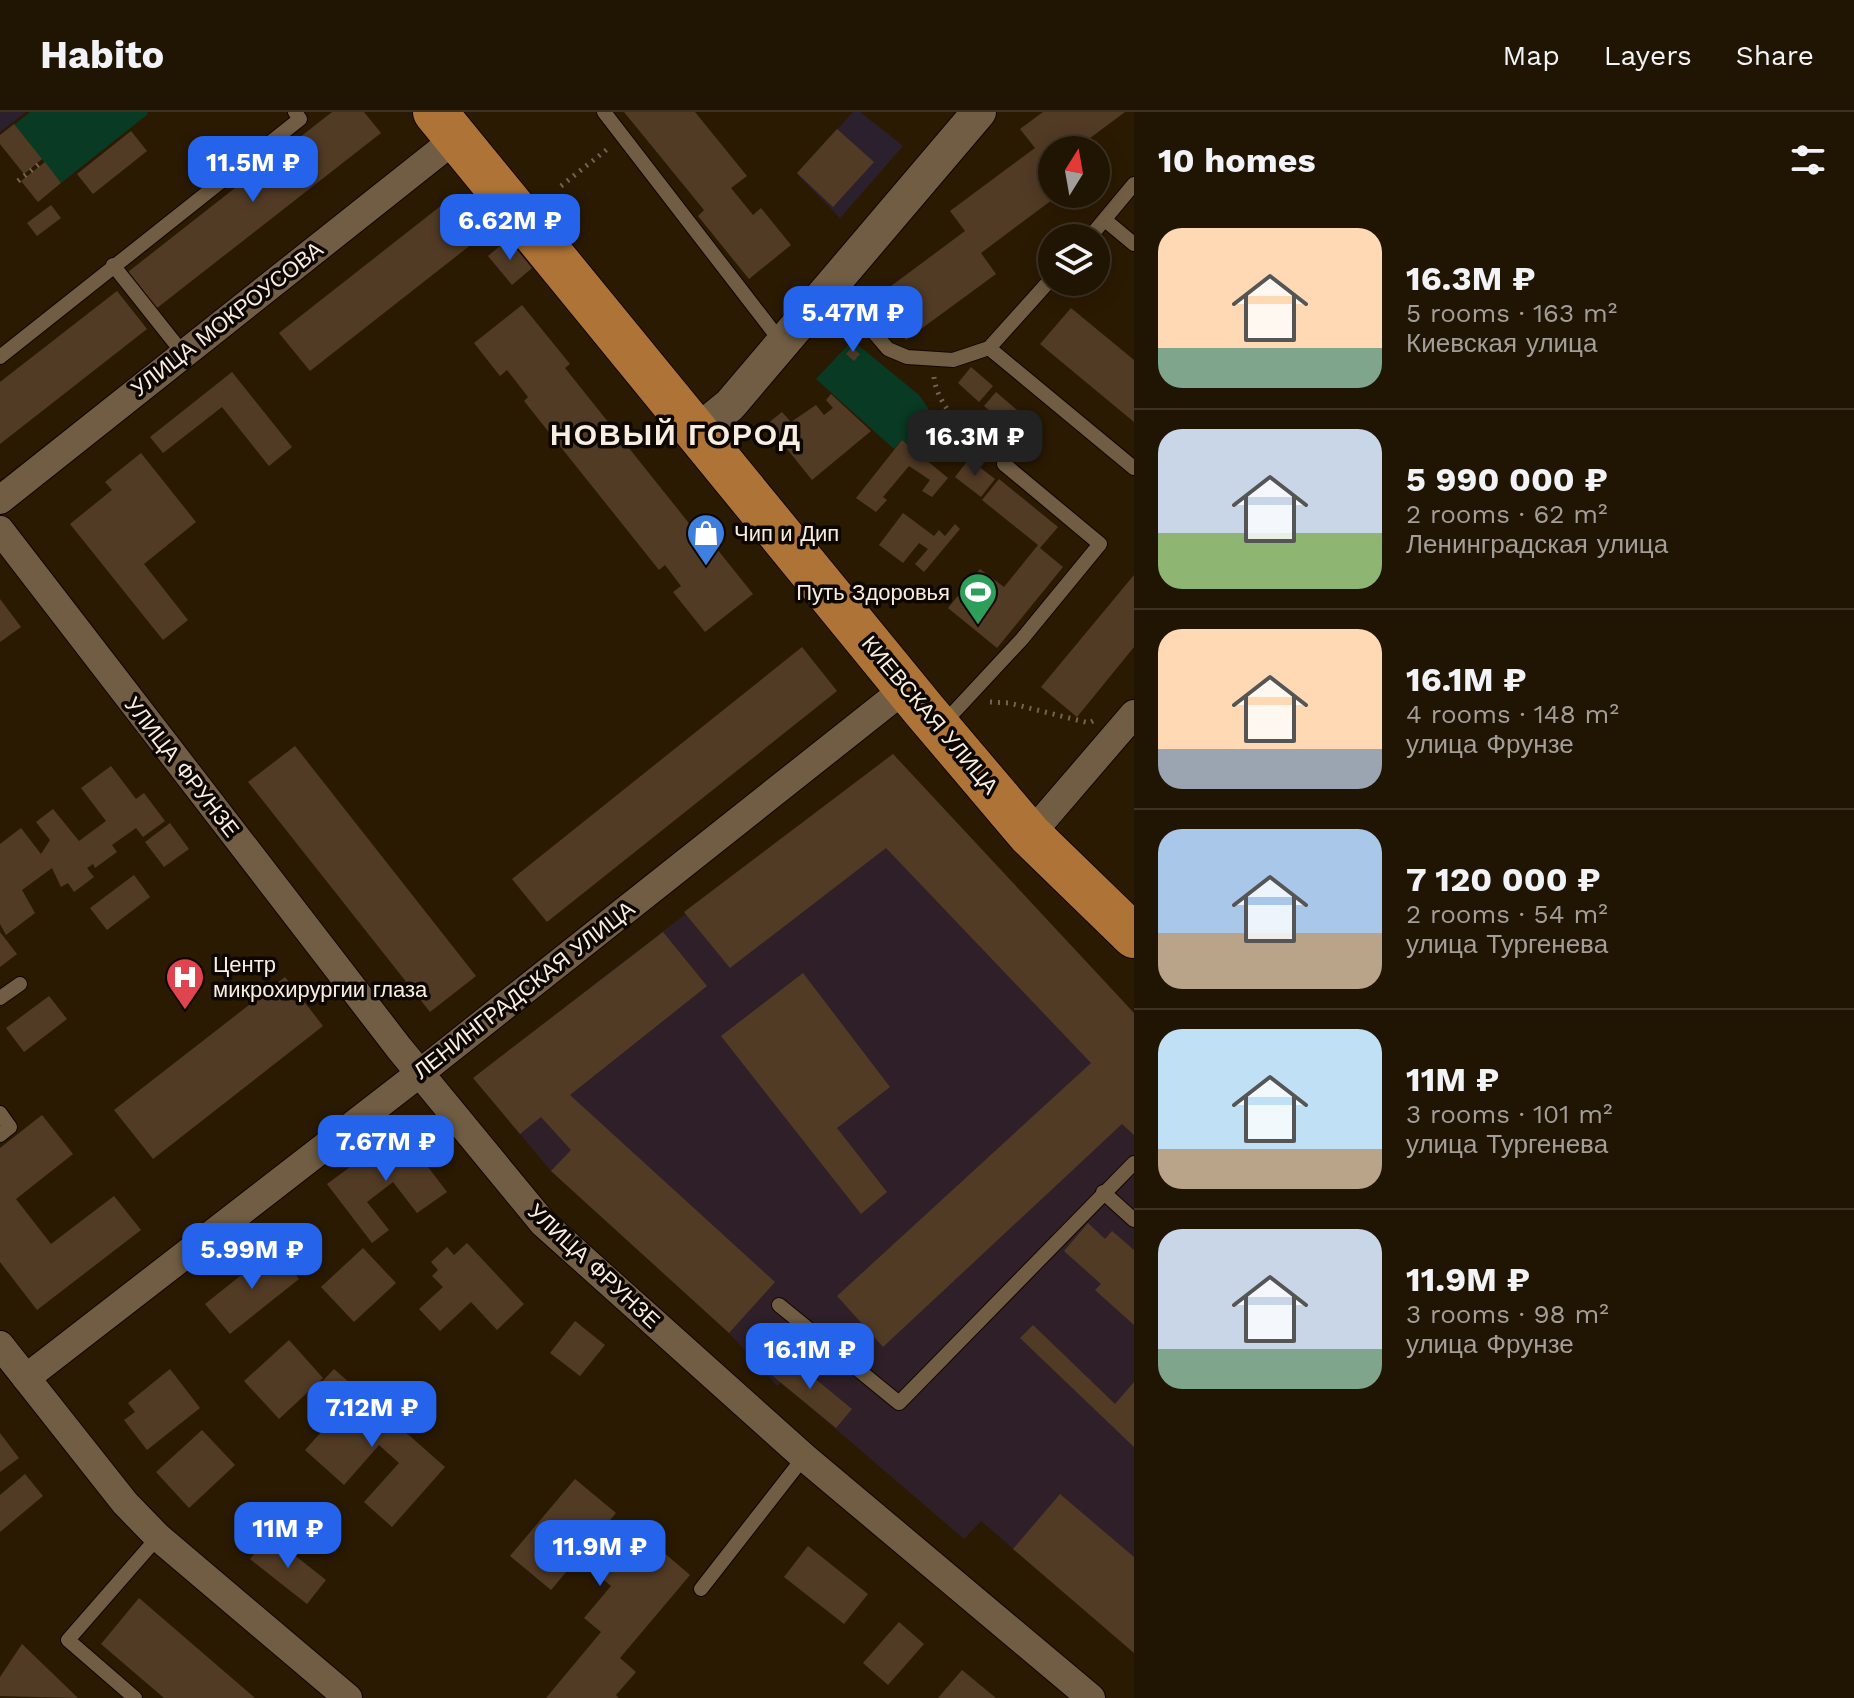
<!DOCTYPE html>
<meta charset="utf-8">
<style>
body{margin:0;font-family:"Work Sans",sans-serif;background:#2d2111;color:#f1f3f6;height:100vh;display:flex;flex-direction:column;font-size:30px;white-space:nowrap}
*{box-sizing:border-box;margin:0}
p{font-size:26px;color:#a29e99}
.icon{flex:none;width:44px;height:44px;fill:none;stroke:currentColor;stroke-width:2;stroke-linecap:round;stroke-linejoin:round}
.map{position:relative;flex:1;overflow:hidden}
.panel{display:flex;flex-direction:column;background:#201402;width:720px}
.panel>*{flex:none}
.needle{width:52px;rotate:11deg}
.buttons{position:absolute;left:1038px;top:24px;display:grid;gap:16px}
.buttons a{display:grid;place-items:center;width:72px;height:72px;border-radius:50%;background:#201402;box-shadow:0 4px 20px #0003,0 0 0 2px #3d3324;font-size:40px}
.price{position:absolute;translate:-50% -68px;padding:0 18px;border-radius:16px;background:#2563eb;color:#fff;font-size:26px;line-height:52px;filter:drop-shadow(0 2px 4px #0008)}
.price::after{content:'';position:absolute;left:50%;top:48px;width:24px;height:18px;margin-left:-12px;background:inherit;clip-path:polygon(0 0,100% 0,50% 100%)}
.price.active{background:#222;color:#fff}
ul{padding:0;list-style:none}
li{display:flex;align-items:center;gap:24px;height:200px;padding:0 24px}
li+li{border-top:2px solid #3d3324}
li span{display:grid;place-items:center;flex:none;width:224px;height:160px;border-radius:24px;color:#555}
li>.icon{margin-inline-start:auto}
span .icon{width:96px;height:96px;fill:#fffc;stroke-width:1}
li b{font-size:34px}
h2{display:flex;justify-content:space-between;align-items:center;height:96px;padding:0 24px;font-size:34px}
header{display:flex;align-items:center;gap:48px;box-sizing:border-box;height:112px;padding:0 40px;background:#201402;border-bottom:2px solid #3d3324}
header strong{font-size:38px}
nav{display:flex;gap:44px;margin-inline-start:auto;font-size:28px}
main{display:flex;flex:1;min-height:0}
.map>svg:first-child{display:block}
.commercial{fill:#2b202e}
.industrial{fill:#2f1f28}
.green{fill:#093a23}
.building{fill:#523b25}
.lines{fill:none;stroke-linecap:round;stroke-linejoin:round}
.service-casing{stroke:#120500;stroke-width:16}
.minor-casing{stroke:#120500;stroke-width:30}
.tertiary-casing{stroke:#120500;stroke-width:36}
.primary-casing{stroke:#120500;stroke-width:46}
.path{stroke:#73644f;stroke-width:5;stroke-dasharray:2 6;stroke-linecap:butt}
.service{stroke:#715d43;stroke-width:14}
.minor{stroke:#715d43;stroke-width:28}
.tertiary{stroke:#715d43;stroke-width:34}
.primary{stroke:#ae7437;stroke-width:44}
.labels{text-anchor:middle;dominant-baseline:central;stroke-width:7;stroke-linejoin:round;paint-order:stroke}
.street-label{font-size:22px;fill:#f8edde;stroke:#0d0701}
.poi-label{font-size:22px;fill:#f8edde;stroke:#0d0701;text-anchor:start}
.district-label{font-size:30px;font-weight:bold;letter-spacing:2px;fill:#f8edde;stroke:#0d0701}
</style>
<header>
<strong>Habito</strong>
<nav><a>Map</a><a>Layers</a><a>Share</a></nav>
</header>
<main>
<div class="map">
<svg width="1134" height="1586" viewBox="0 0 1134 1586">
<rect width="100%" height="100%" fill="#2b1a02"/>
<g class="commercial">
<path d="M0,0H26L0,20Z"/>
<path d="M853,0H860L903,34L840,106L797,62Z"/>
</g>
<path class="industrial" d="M893,642L1134,901V1541L981,1409L964,1427L781,1270L777,1274L729,1221L551,1059L473,966Z"/>
<g class="green">
<path d="M30,0H147L148,2L61,71L14,13Z"/>
<path d="M850,231L858,233L919,283L940,314L919,341L902,328L894,337L816,267Z"/>
</g>
<g class="building">
<path d="M332,0H364L381,21L157,196L128,160Z"/>
<path d="M624,0H695L747,64L731,76L753,103L761,96L791,133L749,167L698,104L704,98Z"/>
<path d="M1043,0H1125L1074,38H1052V82H1060L981,141L996,162L906,228L875,186L965,119L950,99L1035,36L1020,17Z"/>
<path d="M14,12L42,47L24,62L0,32V23Z"/>
<path d="M837,17L874,50L833,95L797,61Z"/>
<path d="M131,19L147,39L93,82L77,62Z"/>
<path d="M45,50L61,71L38,90L21,69Z"/>
<path d="M447,89L477,128L310,259L279,221Z"/>
<path d="M51,93L61,106L37,124L27,111Z"/>
<path d="M508,127L532,156L512,173L488,144Z"/>
<path d="M117,179L147,217L0,332V270Z"/>
<path d="M522,193L570,252L565,256L700,425L705,422L753,482L705,520L673,480L681,474L665,453L659,458L524,289L528,285L507,258L500,264L474,231Z"/>
<path d="M1071,196L1134,248V310L1040,232Z"/>
<path d="M852,235L860,242L854,249L846,242Z"/>
<path d="M971,255L993,274L979,290L958,271Z"/>
<path d="M232,260L292,335L269,354L222,295L163,341L150,325Z"/>
<path d="M996,280L1017,298L1005,312L984,294Z"/>
<path d="M831,282L871,319L812,368L767,312L782,300L791,310L816,293L824,303L833,296L826,288Z"/>
<path d="M959,318L971,334L962,341L950,325Z"/>
<path d="M994,322L1006,337L997,345L985,330Z"/>
<path d="M902,328L948,366L932,385L922,379L930,368L909,354L883,385L887,388L876,400L856,386Z"/>
<path d="M141,341L196,410L144,452L188,508L163,528L70,412L112,378L105,370Z"/>
<path d="M969,347L995,367L981,385L955,365Z"/>
<path d="M999,367L1058,415L1040,436L1063,455L997,536L948,496L980,457L1004,475L1038,433L982,388Z"/>
<path d="M903,401L934,424L939,418L945,424L955,412L960,417L924,460L915,452L928,437L919,431L903,451L879,433Z"/>
<path d="M1134,463V535L1077,605L1041,575Z"/>
<path d="M0,487L21,515L0,530Z"/>
<path d="M802,535L837,579L547,810L512,767Z"/>
<path d="M295,634L476,864L430,900L248,670Z"/>
<path d="M893,642L1134,901V1023L1122,1012L883,1235L837,1184L1091,951L886,736L730,856L684,800Z"/>
<path d="M111,654L136,687L144,681L165,709L143,725L136,716L112,733L117,740L95,756L93,752L87,756L94,765L74,780L68,771L61,775L52,756L22,778L35,801L6,823L0,812V732L21,716L41,742L50,728L36,710L53,697L79,729L106,709L81,676Z"/>
<path d="M170,711L189,737L164,755L145,730Z"/>
<path d="M134,763L150,785L107,818L90,796Z"/>
<path d="M0,820L17,842L0,855Z"/>
<path d="M663,820L707,874L570,983L775,1170L729,1221L551,1059L571,1038L541,1005L520,1022L473,966Z"/>
<path d="M803,861L890,975L837,1016L887,1080L861,1102L721,924Z"/>
<path d="M285,865L323,914L153,1047L114,998Z"/>
<path d="M49,884L67,907L24,940L6,916Z"/>
<path d="M42,1003L73,1042L16,1087L51,1132L114,1084L141,1118L37,1198L0,1150V1036Z"/>
<path d="M400,1018L447,1080L417,1101L393,1070L367,1090L389,1118L372,1131L327,1072Z"/>
<path d="M1088,1111L1105,1127L1112,1119L1134,1138V1213L1095,1178L1101,1172L1064,1139Z"/>
<path d="M467,1131L524,1192L497,1218L471,1190L440,1219L419,1197L443,1175L432,1164L438,1158L431,1150L447,1135L454,1143Z"/>
<path d="M275,1136L299,1167L230,1222L205,1192Z"/>
<path d="M363,1136L396,1171L354,1210L321,1175Z"/>
<path d="M575,1209L605,1233L580,1264L550,1241Z"/>
<path d="M1033,1213L1115,1292L1134,1270V1335L1020,1226Z"/>
<path d="M289,1228L323,1266L279,1307L244,1269Z"/>
<path d="M785,1242L852,1297L836,1316L769,1261Z"/>
<path d="M170,1257L200,1296L147,1338L124,1308L135,1300L128,1291Z"/>
<path d="M334,1257L445,1355L392,1415L364,1390L399,1351L379,1333L344,1373L305,1338L340,1299L315,1277Z"/>
<path d="M202,1318L235,1353L189,1396L156,1360Z"/>
<path d="M0,1321L19,1346L0,1360Z"/>
<path d="M25,1362L43,1384L0,1420V1383Z"/>
<path d="M575,1367L616,1401L597,1424L630,1451L649,1428L690,1463L620,1546L636,1560L616,1583L619,1586H546L601,1520L584,1506L611,1474L578,1446L551,1478L510,1444Z"/>
<path d="M1060,1382L1134,1445V1541L1013,1437Z"/>
<path d="M269,1423L326,1468L307,1492L250,1447Z"/>
<path d="M808,1434L868,1482L844,1512L784,1465Z"/>
<path d="M139,1486L255,1586H164L101,1532Z"/>
<path d="M899,1510L924,1532L888,1573L863,1551Z"/>
<path d="M22,1532L78,1586L0,1584V1565Z"/>
<path d="M962,1558L996,1586H938Z"/>
</g>
<g class="lines">
<defs>
<g id="service">
<path d="M604,0L782,231"/>
<path d="M1105,108L1134,132"/>
<path d="M1089,126L1134,72"/>
<path d="M113,153L182,240"/>
<path d="M833,173L888,237L907,245L953,248L989,236L1052,166"/>
<path d="M989,236L1134,356"/>
<path d="M0,245L300,7L295,0"/>
<path d="M942,613L1022,527L1100,432L1004,352"/>
<path d="M0,886L20,872"/>
<path d="M0,1001L10,1015L0,1023"/>
<path d="M1103,1080L1134,1108"/>
<path d="M779,1193L899,1291L1134,1051"/>
<path d="M701,1477L804,1345"/>
<path d="M135,1586L68,1528L158,1425"/>
</g>
<g id="minor">
<path d="M0,388L455,27"/>
<path d="M0,418L399,936L543,1111L804,1345L1091,1586"/>
<path d="M1030,723L1134,602"/>
<path d="M0,1233L125,1391L158,1425L348,1586"/>
<path d="M26,1266L420,961L907,575"/>
</g>
<path id="tertiary" d="M697,320L730,293L979,0"/>
<path id="primary" d="M435,0L924,598L1030,723L1134,824"/>
</defs>
<use href="#service" class="service-casing"/>
<use href="#minor" class="minor-casing"/>
<use href="#tertiary" class="tertiary-casing"/>
<use href="#primary" class="primary-casing"/>
<g class="path">
<path d="M18,69L43,49"/>
<path d="M561,74L610,35"/>
<path d="M934,265C937,295 969,323 991,341"/>
<path d="M990,590L1009,591L1089,611L1093,609"/>
</g>
<use href="#service" class="service"/>
<use href="#minor" class="minor"/>
<use href="#tertiary" class="tertiary"/>
<use href="#primary" class="primary"/>
</g>
<defs>
<symbol id="shop-pin" viewBox="-11 -11 22 30"><path d="M0 17L-7.5 6A9.5 9.5 0 1 1 7.5 6Z" fill="#3f7fe0" stroke="#0d0701"/><path d="M-5-2.5h2.3a2.7 3.5 0 0 1 5.4 0H5L5.5 6h-11ZM-1.5-2.5h3a1.5 2.3 0 0 0-3 0Z" fill="#fff"/></symbol>
<symbol id="stadium-pin" viewBox="-11 -11 22 30"><path d="M0 17L-7.5 6A9.5 9.5 0 1 1 7.5 6Z" fill="#2e9e5b" stroke="#0d0701"/><path d="M0-5a6.5 5 0 1 0 0 10a6.5 5 0 1 0 0-10ZM-3.5-1.8h7v3.6h-7Z" fill="#fff"/></symbol>
<symbol id="hospital-pin" viewBox="-11 -11 22 30"><path d="M0 17L-7.5 6A9.5 9.5 0 1 1 7.5 6Z" fill="#e0444e" stroke="#0d0701"/><path d="M-5-5h3v3.5h4V-5h3V5h-3V1.5h-4V5h-3Z" fill="#fff"/></symbol>
</defs>
<g fill-rule="evenodd">
<use href="#shop-pin" x="684" y="399" width="44" height="60"/>
<use href="#stadium-pin" x="956" y="458" width="44" height="60"/>
<use href="#hospital-pin" x="163" y="843" width="44" height="60"/>
</g>
<g class="labels">
<g class="street-label">
<text transform="translate(227 207) rotate(-38)">УЛИЦА МОКРОУСОВА</text>
<text transform="translate(930 603) rotate(50)">КИЕВСКАЯ УЛИЦА</text>
<text transform="translate(182 655) rotate(52)">УЛИЦА ФРУНЗЕ</text>
<text transform="translate(524 878) rotate(-38)">ЛЕНИНГРАДСКАЯ УЛИЦА</text>
<text transform="translate(594 1154) rotate(43)">УЛИЦА ФРУНЗЕ</text>
</g>
<g class="poi-label">
<text x="734" y="421">Чип и Дип</text>
<text x="950" y="480" text-anchor="end">Путь Здоровья</text>
<text x="213" y="852">Центр<tspan x="213" dy="25">микрохирургии глаза</tspan></text>
</g>
<g class="district-label">
<text x="676" y="322">НОВЫЙ ГОРОД</text>
</g>
</g>
</svg>
<div class="buttons">
<a><svg class="needle" viewBox="-14 -14 28 28"><path d="M0-13l5 13h-10z" fill="#e53935"/><path d="M0 13l5-13h-10z" fill="#a29e99"/></svg></a>
<a><svg class="icon" aria-label="layers" viewBox="0 0 24 24"><path d="M12 4l9 5-9 5-9-5zM3 14l9 5 9-5"/></svg></a>
</div>
<b class="price" style="left:253px;top:92px">11.5M ₽</b>
<b class="price" style="left:510px;top:150px">6.62M ₽</b>
<b class="price" style="left:853px;top:242px">5.47M ₽</b>
<b class="price active" style="left:975px;top:366px">16.3M ₽</b>
<b class="price" style="left:386px;top:1071px">7.67M ₽</b>
<b class="price" style="left:252px;top:1179px">5.99M ₽</b>
<b class="price" style="left:810px;top:1279px">16.1M ₽</b>
<b class="price" style="left:372px;top:1337px">7.12M ₽</b>
<b class="price" style="left:288px;top:1458px">11M ₽</b>
<b class="price" style="left:600px;top:1476px">11.9M ₽</b>
</div>
<section class="panel">
<h2>10 homes<svg class="icon" aria-label="filters" viewBox="0 0 24 24"><path d="M4 7h16M4 17h16"/><circle cx="9" cy="7" r="2"/><circle cx="15" cy="17" r="2"/></svg></h2>
<ul>
<li><span style="background:linear-gradient(#ffd9b3 75%,#7fa58c 0)"><svg class="icon" aria-label="home" viewBox="0 0 24 24"><path d="M3 11l9-7 9 7M6 9v11h12V9"/></svg></span><div><b>16.3M ₽</b><p>5 rooms · 163 m²</p><p>Киевская улица</p></div></li>
<li><span style="background:linear-gradient(#c9d6e8 65%,#8fb573 0)"><svg class="icon" aria-label="home" viewBox="0 0 24 24"><path d="M3 11l9-7 9 7M6 9v11h12V9"/></svg></span><div><b>5 990 000 ₽</b><p>2 rooms · 62 m²</p><p>Ленинградская улица</p></div></li>
<li><span style="background:linear-gradient(#ffd9b3 75%,#9aa5b1 0)"><svg class="icon" aria-label="home" viewBox="0 0 24 24"><path d="M3 11l9-7 9 7M6 9v11h12V9"/></svg></span><div><b>16.1M ₽</b><p>4 rooms · 148 m²</p><p>улица Фрунзе</p></div></li>
<li><span style="background:linear-gradient(#a9c7e8 65%,#b9a48a 0)"><svg class="icon" aria-label="home" viewBox="0 0 24 24"><path d="M3 11l9-7 9 7M6 9v11h12V9"/></svg></span><div><b>7 120 000 ₽</b><p>2 rooms · 54 m²</p><p>улица Тургенева</p></div></li>
<li><span style="background:linear-gradient(#bfe0f5 75%,#b9a48a 0)"><svg class="icon" aria-label="home" viewBox="0 0 24 24"><path d="M3 11l9-7 9 7M6 9v11h12V9"/></svg></span><div><b>11M ₽</b><p>3 rooms · 101 m²</p><p>улица Тургенева</p></div></li>
<li><span style="background:linear-gradient(#c9d6e8 75%,#7fa58c 0)"><svg class="icon" aria-label="home" viewBox="0 0 24 24"><path d="M3 11l9-7 9 7M6 9v11h12V9"/></svg></span><div><b>11.9M ₽</b><p>3 rooms · 98 m²</p><p>улица Фрунзе</p></div></li>
</ul>
</section>
</main>
